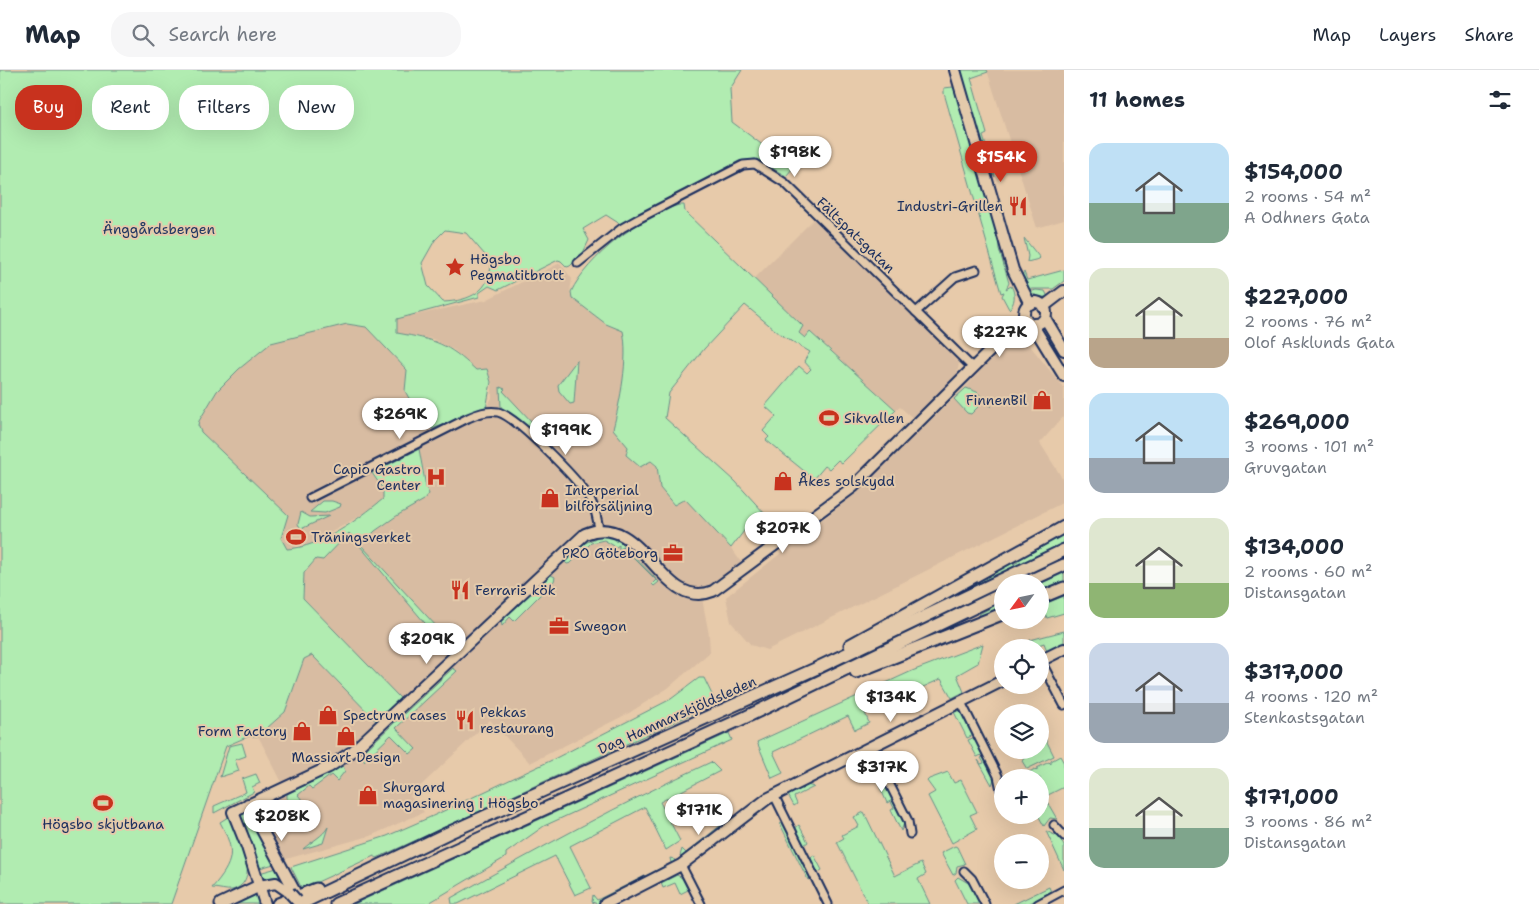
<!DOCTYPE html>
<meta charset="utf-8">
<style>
body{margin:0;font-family:"Shantell Sans",sans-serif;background:#f6f6f7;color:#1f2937;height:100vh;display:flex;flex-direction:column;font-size:19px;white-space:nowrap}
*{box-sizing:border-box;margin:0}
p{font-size:16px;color:#747a83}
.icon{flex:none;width:28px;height:28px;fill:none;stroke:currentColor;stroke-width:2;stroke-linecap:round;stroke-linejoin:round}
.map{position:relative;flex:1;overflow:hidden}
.sheet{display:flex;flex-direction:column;background:#fff;width:475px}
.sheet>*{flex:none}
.top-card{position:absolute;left:15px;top:15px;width:475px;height:45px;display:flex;gap:10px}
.needle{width:32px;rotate:237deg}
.fabs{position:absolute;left:994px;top:504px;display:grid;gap:10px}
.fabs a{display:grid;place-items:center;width:55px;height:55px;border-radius:50%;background:#fff;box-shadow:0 5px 20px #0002;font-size:25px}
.price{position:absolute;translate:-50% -42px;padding:0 11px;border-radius:18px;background:#fff;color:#222;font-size:16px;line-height:32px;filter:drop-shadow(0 1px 2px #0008)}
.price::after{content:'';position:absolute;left:50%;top:30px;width:15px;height:11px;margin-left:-8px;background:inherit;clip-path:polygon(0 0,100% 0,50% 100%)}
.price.current{background:#c8321e;color:#fff}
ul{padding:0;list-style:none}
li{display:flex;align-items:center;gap:15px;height:125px;padding:0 25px}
li span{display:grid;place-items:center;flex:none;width:140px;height:100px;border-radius:15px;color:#555}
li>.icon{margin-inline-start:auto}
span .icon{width:60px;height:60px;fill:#fffc;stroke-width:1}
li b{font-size:21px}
h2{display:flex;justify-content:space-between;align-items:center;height:60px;padding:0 25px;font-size:21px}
.tag{padding:0 18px;border-radius:20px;background:#fff;box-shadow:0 5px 20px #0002;font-size:18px;line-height:45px}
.tag.current{background:#c8321e;color:#fff}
header{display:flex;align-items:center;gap:30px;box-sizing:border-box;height:70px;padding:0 25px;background:#fff;border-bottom:1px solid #e0e1e3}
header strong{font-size:24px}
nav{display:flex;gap:28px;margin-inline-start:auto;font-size:18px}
.search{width:350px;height:45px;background:#f6f6f7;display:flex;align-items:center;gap:12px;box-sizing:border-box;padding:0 18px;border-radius:20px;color:#747a83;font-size:19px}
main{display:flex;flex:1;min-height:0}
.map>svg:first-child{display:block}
.built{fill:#d8bca2}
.green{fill:#b1ecb1;stroke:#668e88;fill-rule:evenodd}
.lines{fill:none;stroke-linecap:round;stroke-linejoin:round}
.street-casing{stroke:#1b2f5e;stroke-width:11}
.secondary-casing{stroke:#1b2f5e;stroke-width:14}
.primary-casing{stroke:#1b2f5e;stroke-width:15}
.street{stroke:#e4caab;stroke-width:7}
.secondary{stroke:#e4caab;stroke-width:10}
.primary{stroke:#e4caab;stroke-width:11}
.secondary-bridge-casing{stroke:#1b2f5e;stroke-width:14;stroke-linecap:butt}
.secondary-bridge{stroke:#e4caab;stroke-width:10}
.labels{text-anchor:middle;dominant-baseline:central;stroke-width:4;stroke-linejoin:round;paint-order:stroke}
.poi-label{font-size:14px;fill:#1b2f5e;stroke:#e4caab;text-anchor:start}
.park-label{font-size:14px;fill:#223862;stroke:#e4caab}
.street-label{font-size:14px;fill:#1b2f5e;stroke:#e4caab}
</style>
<header>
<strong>Map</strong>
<div class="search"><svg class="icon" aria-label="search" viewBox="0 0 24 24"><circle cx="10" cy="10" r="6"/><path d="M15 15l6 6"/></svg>Search here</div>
<nav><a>Map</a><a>Layers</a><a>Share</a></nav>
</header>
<main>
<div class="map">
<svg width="1064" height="834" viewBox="0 0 1064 834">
<rect width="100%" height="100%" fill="#e7caaa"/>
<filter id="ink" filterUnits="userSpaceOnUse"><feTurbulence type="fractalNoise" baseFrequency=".02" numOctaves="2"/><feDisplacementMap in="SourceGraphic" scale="10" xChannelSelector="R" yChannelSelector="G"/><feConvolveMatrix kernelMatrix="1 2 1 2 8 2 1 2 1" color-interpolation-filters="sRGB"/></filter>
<g filter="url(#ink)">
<g class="built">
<path d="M987,0H1064V150L1037,158Z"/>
<path d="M815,148L876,207L959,293L957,304L915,350L900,337L896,340L810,262L805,268L799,263L803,256L753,210Z"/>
<path d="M560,193L572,209L570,222L572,228L606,254L623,261L626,272L622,323L613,359L657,397L660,418L673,435L685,429L731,478L743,495L711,515L700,518L709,565L710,582L668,618L629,643L530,693L490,650L410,726L424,742L370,766L286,789L269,766L260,747L263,734L287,722L258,666L285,642L304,589L312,585L376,651L332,558L303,528L304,503L316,489H323L349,463L361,475L375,461L429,424L419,380L373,403L383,419V429L368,441L304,478L287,479L229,390L201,362L197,355L199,351L217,321L239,299L271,273L347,254L366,257L407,300L405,321L431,359L485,340L492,328V312L487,299L476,300L454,280L433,269L396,263L397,249L486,230Z"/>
<path d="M1013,266L1031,277L1064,318V346L1040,373L1064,411V432L767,580L751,575L731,552L726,527L841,435L965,318Z"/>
</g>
<g class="green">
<path d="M0,0H742L730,19L732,52L793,98L786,106L756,89L739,91L620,154L606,145L583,159L589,170L583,183L570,196L567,197L561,191L558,190L498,220L489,216L479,223V227L397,249V263C436,270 447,273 476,300L487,299L491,312L486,339L432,359L416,341L405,321L407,300L366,257L347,254L271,273L239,299L217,321L199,351L198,355L201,362L288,445L281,468L287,479C322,477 357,450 383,429V419L372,403L419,379L426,417L429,424L424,430L398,445L375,461L361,475L451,572L446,578L349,463L323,490L316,489L304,503L303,528L400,628L376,651L312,585L304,589L285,642L258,666H249L226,676L171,834H0ZM445,160L466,163L491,192C491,221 470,231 443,232L428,216L422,193L435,170Z"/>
<path d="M960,0H987L988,2L971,8L987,64L983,66L995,107L988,99Z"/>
<path d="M953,17L956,19L998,165L999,179L1009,213L1006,219L1011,216C1016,223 1015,234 1009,239L1002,226L1004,222L1001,223L944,23V18Z"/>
<path d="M679,135H684L685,142L803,256L799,263L805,268L810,262L896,340L842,393L838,390L829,399L825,396L814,409L766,370L769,367L763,361L776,346L765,336L799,296L807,303L811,299L804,291L810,282L780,264L745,235L704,279L669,323L665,348L735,411L765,444L747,457L731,478L685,429L674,435L660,418L657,396L651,391L640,397L626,385L628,377L613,359C620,332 629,288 623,261L606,254L572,228L571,222C587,188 641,145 679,135Z"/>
<path d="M1024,168L1040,188L1039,189L1027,192L1028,186Z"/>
<path d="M1064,200V211L1053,219H1029L1022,205L1024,202L1027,210Z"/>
<path d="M1036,220L1045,221L1048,227H1039L1030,222Z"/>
<path d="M577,290L574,333L570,334L559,321L558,315Z"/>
<path d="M500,317L505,319L503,321L533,353L530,358L501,337Z"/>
<path d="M966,318L977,322L992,337L984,331L971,344L967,343L954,329Z"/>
<path d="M323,431H332L341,434L340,437L325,443L310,442Z"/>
<path d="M301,442L310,447L329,446L301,459L298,454Z"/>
<path d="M1064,463V474L966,521L963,520L962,518L1012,492L1013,494L1018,492L1017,489Z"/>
<path d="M600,466L616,469V472L617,470L620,472L659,512L654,516L652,514L656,510L623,477L619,480V475L616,477L604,470L591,473L571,493L567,494L565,492L585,473Z"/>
<path d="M1064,503V514L1040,524V514Z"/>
<path d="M551,505L555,507L554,511L514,551L510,547L502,556L501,551Z"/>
<path d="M1064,526V543L1047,548L1042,535Z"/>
<path d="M1002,532V540L982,547L979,544Z"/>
<path d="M1064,561V573L1047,581L1044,573L1033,577L1030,570Z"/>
<path d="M983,574L978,593L957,605L964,622L952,628L941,609L865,643L869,653L855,660L848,646L773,682L783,703L772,708L757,672L912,601Z"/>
<path d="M453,598L457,601L396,658L416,679L410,684L391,665L364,691L362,683Z"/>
<path d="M699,608H704L716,633L377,788L374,786L302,819L291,797L387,766L435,745L552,690L671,629Z"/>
<path d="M957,641H963L974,665L967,668L954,642Z"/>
<path d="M1040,658L1054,686L1027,699L1022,691L1030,680H1040Z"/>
<path d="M729,663L732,670L544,756L506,783V787L427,834H354Z"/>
<path d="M975,667L984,684L977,687L968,670Z"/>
<path d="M242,673L246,686L235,690L239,701L220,707L229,676Z"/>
<path d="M869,685L873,688L884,710L878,713L866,688Z"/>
<path d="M985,686L995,706L992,715L978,690L981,694L984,693L981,688Z"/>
<path d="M1060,686L1064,693V717L1046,726H1041L1040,708L1029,707L1027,703L1035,699L1037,701V698L1049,692L1051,694V691Z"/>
<path d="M711,692L720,701L660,732L680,771L666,780L645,737L570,776L591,818L575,825L555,786L458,834H452L451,828C536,780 622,733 711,692Z"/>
<path d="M343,696L345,701L337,711L331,705L312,719L309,716L298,725L303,731L295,740L287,735V724Z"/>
<path d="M948,702L954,713L961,710L977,742L970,745L977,759L952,773L928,726L935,722L927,711L929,709Z"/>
<path d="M256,704L260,713L252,717L254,722L214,743V736L246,722L242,709Z"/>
<path d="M885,712L894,729L887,733L879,715Z"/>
<path d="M807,715L814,717L794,727L797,734L794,736L788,725Z"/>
<path d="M1046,730L1057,749L1050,748L1044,756L1038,745H1040V733Z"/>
<path d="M894,731L905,751L901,761L891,740L894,738L891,732Z"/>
<path d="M864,742L895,806L921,793L926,804L918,809L930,834H868L837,772L844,768L842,765L859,756L854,747Z"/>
<path d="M243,743L248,745L274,794L256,799L240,749Z"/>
<path d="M228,747C239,763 263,812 232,820C227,821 218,818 212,818C234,792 236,782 220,752Z"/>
<path d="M721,749L725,752L724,756L684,788L680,786L682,779L686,783L721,755L718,750Z"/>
<path d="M785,752L812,808L808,810L780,754Z"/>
<path d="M799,755L808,772L804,775L794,759Z"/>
<path d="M328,757L323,773L303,779C312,771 323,766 328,757Z"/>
<path d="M1046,761L1059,767L1064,776V800Z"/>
<path d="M955,776L957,777L965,794L957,796L956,803L953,805L941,783Z"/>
<path d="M814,785L822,800L817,803L809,788Z"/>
<path d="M670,788L674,789L675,792L667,798L598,834L592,832L593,825L597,830L671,793Z"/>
<path d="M277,798L283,811L271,808L261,810L259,803Z"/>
<path d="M677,805L682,808L688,820L680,824L675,813L663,818L661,813Z"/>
<path d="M958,807L970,814L980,834H967L955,810Z"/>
<path d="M1049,817L1051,822L1028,834H1014Z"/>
<path d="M255,822L259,834H232Z"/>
</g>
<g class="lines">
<defs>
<g id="street">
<path d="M578,193L622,158L638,149L743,95L755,94L785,113L973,298"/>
<path d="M916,242L955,207L976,200"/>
<path d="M310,428L468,348C477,344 487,340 498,342C517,347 576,408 588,426C595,436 597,448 599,459"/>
<path d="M1041,591L1064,635"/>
<path d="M961,632L998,706L1001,720"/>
<path d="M871,677L908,751L910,764"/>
<path d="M774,725L828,834"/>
<path d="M1054,755L1064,766"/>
<path d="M681,795L701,834"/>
<path d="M964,801L972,809L985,834"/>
<path d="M1038,834L1064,820"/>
</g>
<g id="secondary">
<path d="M955,0L1013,200L1030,234"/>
<circle cx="1035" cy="243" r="11"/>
<path d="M1043,237L1064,221"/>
<path d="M1045,248L1064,280"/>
<path d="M1032,254L1064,306"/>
<path d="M1040,591L1064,579"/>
<path d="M248,734L294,820"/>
<path d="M259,816L276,813L289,822"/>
<path d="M265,834L247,777L233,742L329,697L353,681L585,464C644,439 660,543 713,521L853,417L1004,267L1026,249"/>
<path d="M605,834L681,795L767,729L1002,611"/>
</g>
<g id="primary">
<path d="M1027,512L1064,495"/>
<path d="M1040,528L1064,518"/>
<path d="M850,575L1064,457"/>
<path d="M856,602L1002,544"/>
<path d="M221,834L259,816"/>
<path d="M278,834L316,819"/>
<path d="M300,834L448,763L815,599L1064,480"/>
<path d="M336,834L746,647L1002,524"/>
</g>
</defs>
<use href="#street" class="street-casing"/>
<use href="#secondary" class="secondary-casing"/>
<use href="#primary" class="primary-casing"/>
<use href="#street" class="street"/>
<use href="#secondary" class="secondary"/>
<use href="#primary" class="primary"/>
<defs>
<path id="secondary-bridge" d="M289,822L297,831"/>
</defs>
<use href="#secondary-bridge" class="secondary-bridge-casing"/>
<use href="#secondary-bridge" class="secondary-bridge"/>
</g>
</g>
<defs>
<symbol id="restaurant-bare" viewBox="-9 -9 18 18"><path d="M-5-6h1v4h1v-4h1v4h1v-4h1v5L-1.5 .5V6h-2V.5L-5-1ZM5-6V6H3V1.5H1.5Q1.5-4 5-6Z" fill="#c8321e" stroke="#e4caab" stroke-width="2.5" paint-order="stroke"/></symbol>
<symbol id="sight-bare" viewBox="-9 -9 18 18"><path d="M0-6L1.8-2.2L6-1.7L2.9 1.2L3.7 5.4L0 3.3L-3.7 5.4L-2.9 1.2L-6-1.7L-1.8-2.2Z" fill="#c8321e" stroke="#e4caab" stroke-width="2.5" paint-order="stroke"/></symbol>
<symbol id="shop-bare" viewBox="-9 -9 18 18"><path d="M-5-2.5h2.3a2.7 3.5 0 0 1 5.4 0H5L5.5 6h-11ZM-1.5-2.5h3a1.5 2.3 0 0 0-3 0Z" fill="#c8321e" stroke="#e4caab" stroke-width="2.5" paint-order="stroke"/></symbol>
<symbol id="stadium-bare" viewBox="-9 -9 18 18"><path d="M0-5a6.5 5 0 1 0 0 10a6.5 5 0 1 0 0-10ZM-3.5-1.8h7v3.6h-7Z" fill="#c8321e" stroke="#e4caab" stroke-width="2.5" paint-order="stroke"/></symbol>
<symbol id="hospital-bare" viewBox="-9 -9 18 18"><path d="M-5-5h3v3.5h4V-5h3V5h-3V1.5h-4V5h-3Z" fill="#c8321e" stroke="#e4caab" stroke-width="2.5" paint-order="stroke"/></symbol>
<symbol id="office-bare" viewBox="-9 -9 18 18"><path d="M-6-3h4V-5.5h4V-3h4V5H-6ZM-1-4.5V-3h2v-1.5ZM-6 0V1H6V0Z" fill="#c8321e" stroke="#e4caab" stroke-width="2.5" paint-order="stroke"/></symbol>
</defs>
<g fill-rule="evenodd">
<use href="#restaurant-bare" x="1004" y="122" width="28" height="28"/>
<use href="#sight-bare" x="441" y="183" width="28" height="28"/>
<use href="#shop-bare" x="1028" y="316" width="28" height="28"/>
<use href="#stadium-bare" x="815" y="334" width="28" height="28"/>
<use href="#hospital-bare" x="422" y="393" width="28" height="28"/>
<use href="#shop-bare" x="769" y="397" width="28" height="28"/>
<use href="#shop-bare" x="536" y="414" width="28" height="28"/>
<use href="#stadium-bare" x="282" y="453" width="28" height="28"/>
<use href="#office-bare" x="659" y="469" width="28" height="28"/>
<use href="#restaurant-bare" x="446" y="506" width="28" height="28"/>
<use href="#office-bare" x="545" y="542" width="28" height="28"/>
<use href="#shop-bare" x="314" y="631" width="28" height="28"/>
<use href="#restaurant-bare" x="451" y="636" width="28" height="28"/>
<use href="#shop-bare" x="288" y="647" width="28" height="28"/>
<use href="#shop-bare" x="332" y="652" width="28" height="28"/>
<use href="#shop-bare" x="354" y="711" width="28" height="28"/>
<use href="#stadium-bare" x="89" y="719" width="28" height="28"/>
</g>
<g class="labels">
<g class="poi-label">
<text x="1003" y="136" text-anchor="end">Industri-Grillen</text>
<text x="470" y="189">Högsbo<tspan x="470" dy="16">Pegmatitbrott</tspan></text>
<text x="1027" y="330" text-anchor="end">FinnenBil</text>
<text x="844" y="348">Sikvallen</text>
<text x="421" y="399" text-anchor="end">Capio Gastro<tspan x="421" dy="16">Center</tspan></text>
<text x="798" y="411">Åkes solskydd</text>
<text x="565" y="420">Interperial<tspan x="565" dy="16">bilförsäljning</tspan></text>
<text x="311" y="467">Träningsverket</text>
<text x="658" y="483" text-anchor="end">PRO Göteborg</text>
<text x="475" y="520">Ferraris kök</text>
<text x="574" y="556">Swegon</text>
<text x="480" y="642">Pekkas<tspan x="480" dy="16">restaurang</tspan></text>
<text x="343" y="645">Spectrum cases</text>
<text x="287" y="661" text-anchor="end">Form Factory</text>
<text x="346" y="687" text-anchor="middle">Massiart Design</text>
<text x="383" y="717">Shurgard<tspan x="383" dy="16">magasinering i Högsbo</tspan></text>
<text x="103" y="754" text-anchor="middle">Högsbo skjutbana</text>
</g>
<g class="park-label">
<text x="159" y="159">Änggårdsbergen</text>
</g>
<g class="street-label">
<text transform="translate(856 165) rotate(44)">Fältspatsgatan</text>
<text transform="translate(677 645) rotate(-24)">Dag Hammarskjöldsleden</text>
</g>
</g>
</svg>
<div class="fabs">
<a><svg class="needle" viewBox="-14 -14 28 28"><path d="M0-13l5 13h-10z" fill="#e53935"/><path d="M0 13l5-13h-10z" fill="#747a83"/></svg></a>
<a><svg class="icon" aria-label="locate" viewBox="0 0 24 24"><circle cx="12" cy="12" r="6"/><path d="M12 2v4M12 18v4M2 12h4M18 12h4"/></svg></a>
<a><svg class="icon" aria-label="layers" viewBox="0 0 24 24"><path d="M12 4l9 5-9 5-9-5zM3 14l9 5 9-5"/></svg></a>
<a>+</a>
<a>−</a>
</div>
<b class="price" style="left:795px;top:108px">$198K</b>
<b class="price current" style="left:1001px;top:113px">$154K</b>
<b class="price" style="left:1000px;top:288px">$227K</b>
<b class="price" style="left:400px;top:370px">$269K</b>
<b class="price" style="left:566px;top:386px">$199K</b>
<b class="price" style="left:783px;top:484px">$207K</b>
<b class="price" style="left:427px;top:595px">$209K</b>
<b class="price" style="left:891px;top:653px">$134K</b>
<b class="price" style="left:882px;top:723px">$317K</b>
<b class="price" style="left:699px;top:766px">$171K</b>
<b class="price" style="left:282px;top:772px">$208K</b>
<div class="top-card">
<a class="tag current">Buy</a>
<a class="tag">Rent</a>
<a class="tag">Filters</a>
<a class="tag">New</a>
</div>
</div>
<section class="sheet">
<h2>11 homes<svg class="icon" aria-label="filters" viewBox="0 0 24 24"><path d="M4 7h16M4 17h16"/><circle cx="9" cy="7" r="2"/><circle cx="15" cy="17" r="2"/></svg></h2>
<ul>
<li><span style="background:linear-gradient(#bfe0f5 60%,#7fa58c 0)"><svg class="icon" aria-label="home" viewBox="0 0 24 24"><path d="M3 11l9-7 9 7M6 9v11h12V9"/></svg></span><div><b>$154,000</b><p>2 rooms · 54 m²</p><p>A Odhners Gata</p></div></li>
<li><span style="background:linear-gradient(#dfe7d0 70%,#b9a48a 0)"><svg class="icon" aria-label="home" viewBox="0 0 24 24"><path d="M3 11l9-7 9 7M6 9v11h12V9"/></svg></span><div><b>$227,000</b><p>2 rooms · 76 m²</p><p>Olof Asklunds Gata</p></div></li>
<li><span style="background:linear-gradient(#bfe0f5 65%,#9aa5b1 0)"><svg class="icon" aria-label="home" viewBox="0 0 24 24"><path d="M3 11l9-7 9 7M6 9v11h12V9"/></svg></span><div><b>$269,000</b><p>3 rooms · 101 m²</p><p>Gruvgatan</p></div></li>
<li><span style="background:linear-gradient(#dfe7d0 65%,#8fb573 0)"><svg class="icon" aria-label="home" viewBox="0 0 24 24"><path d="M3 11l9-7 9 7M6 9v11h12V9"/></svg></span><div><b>$134,000</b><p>2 rooms · 60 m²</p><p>Distansgatan</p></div></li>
<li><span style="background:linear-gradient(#c9d6e8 60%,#9aa5b1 0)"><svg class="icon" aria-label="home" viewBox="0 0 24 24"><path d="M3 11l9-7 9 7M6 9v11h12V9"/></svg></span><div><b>$317,000</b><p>4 rooms · 120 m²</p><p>Stenkastsgatan</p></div></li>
<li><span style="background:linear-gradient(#dfe7d0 60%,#7fa58c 0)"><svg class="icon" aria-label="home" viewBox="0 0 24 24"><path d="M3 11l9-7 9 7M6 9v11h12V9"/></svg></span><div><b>$171,000</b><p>3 rooms · 86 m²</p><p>Distansgatan</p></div></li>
</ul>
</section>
</main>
